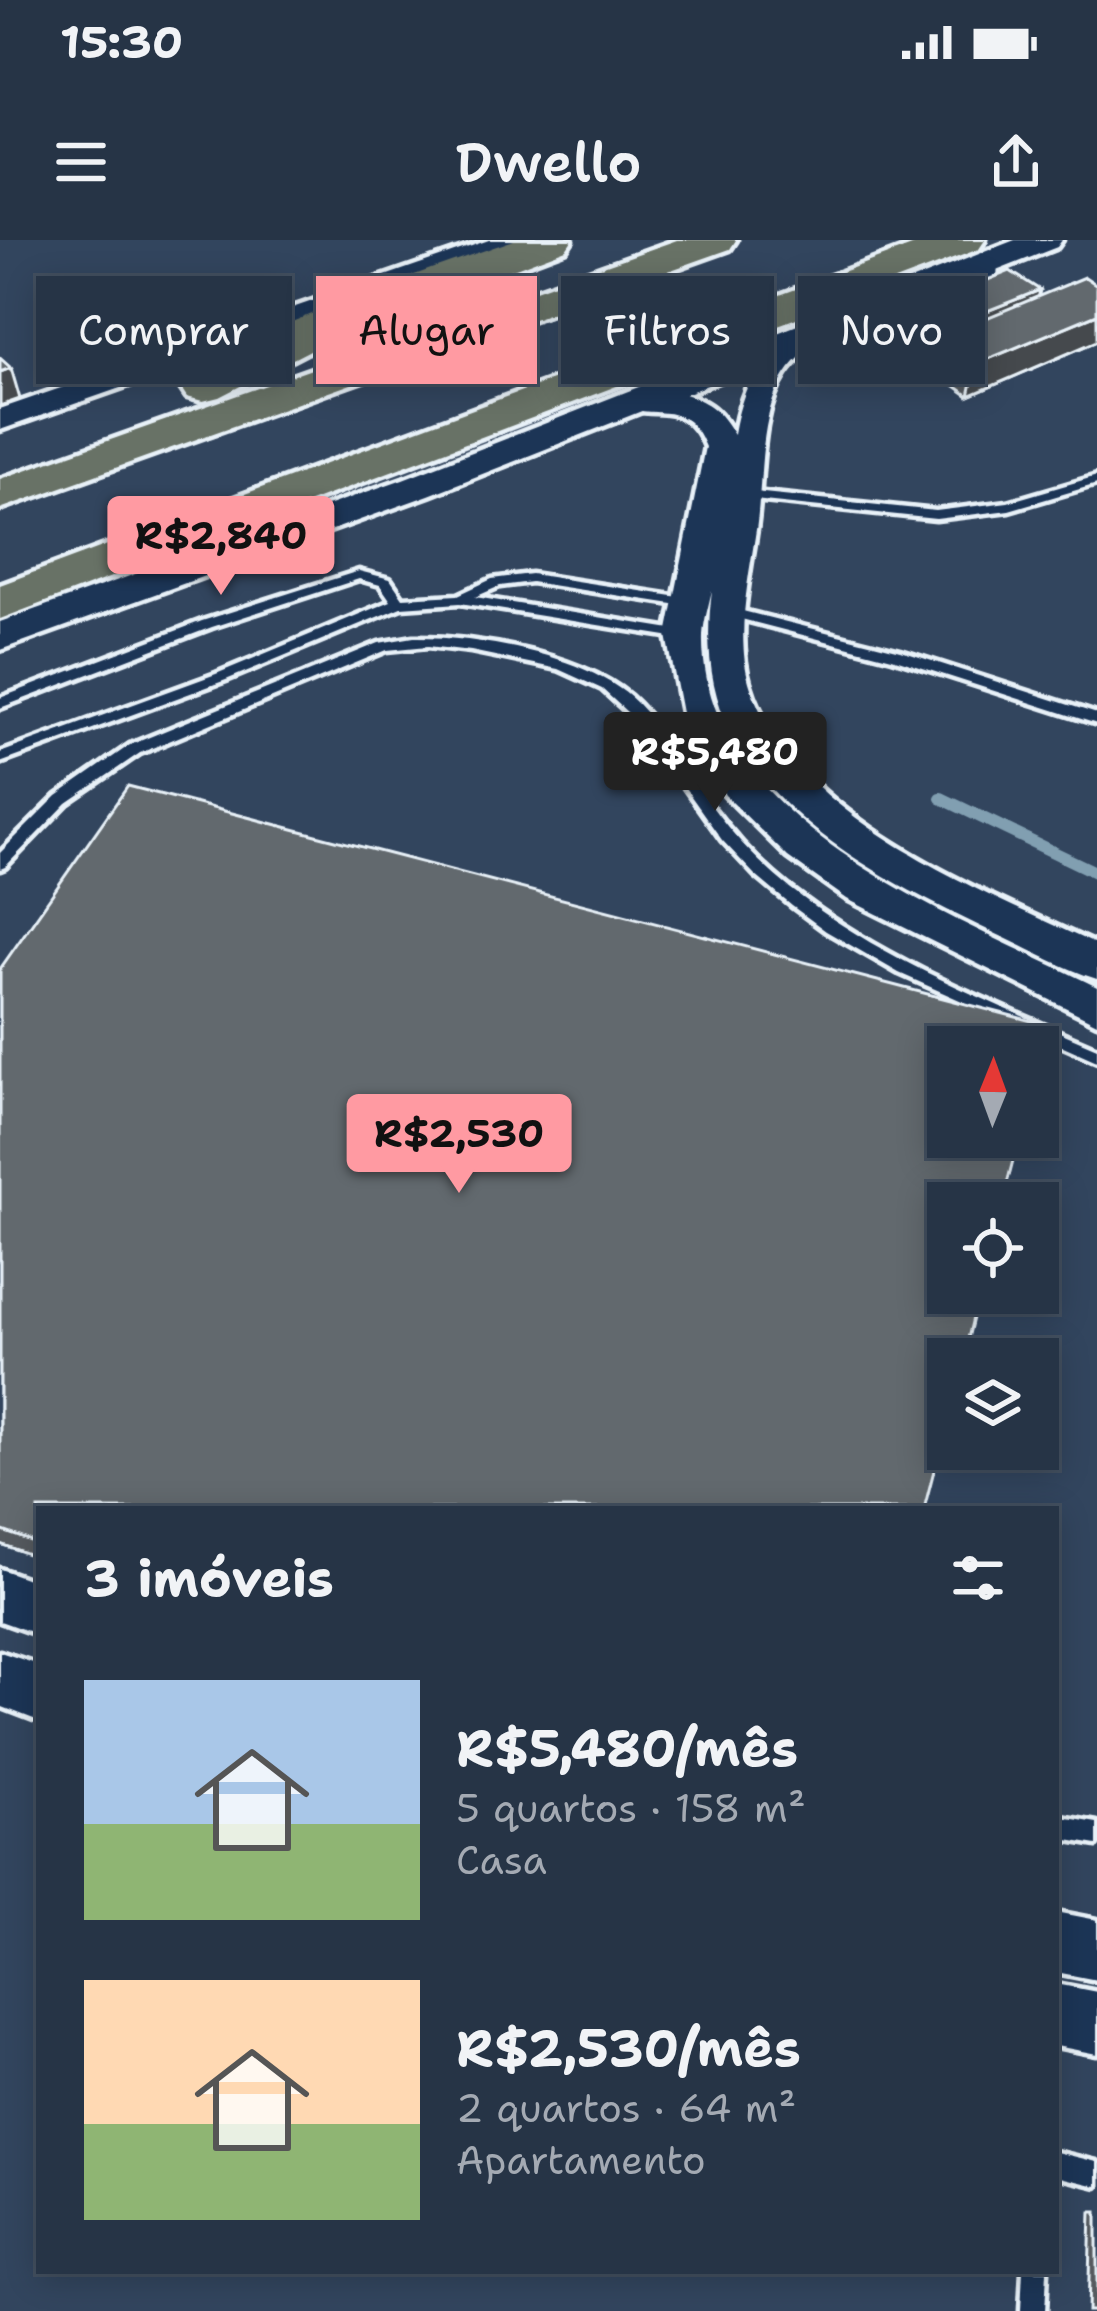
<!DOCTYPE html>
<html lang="pt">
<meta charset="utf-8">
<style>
body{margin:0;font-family:"Shantell Sans",sans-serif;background:#2e3c4d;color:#f1f3f6;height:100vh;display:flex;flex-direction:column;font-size:45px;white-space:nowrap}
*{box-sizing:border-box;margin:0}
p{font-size:39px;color:#a4aab3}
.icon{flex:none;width:66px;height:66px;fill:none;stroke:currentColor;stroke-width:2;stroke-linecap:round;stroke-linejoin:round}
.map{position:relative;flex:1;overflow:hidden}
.details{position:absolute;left:36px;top:1266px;width:1023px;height:768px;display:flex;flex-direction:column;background:#263446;border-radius:0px;box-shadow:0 6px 30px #0003,0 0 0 3px #424f5f}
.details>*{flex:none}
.top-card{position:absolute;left:36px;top:36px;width:1026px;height:108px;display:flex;gap:24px}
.needle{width:78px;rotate:1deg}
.fabs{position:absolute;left:927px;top:786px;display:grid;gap:24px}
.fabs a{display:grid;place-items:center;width:132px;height:132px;border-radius:0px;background:#263446;box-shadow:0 6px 30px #0003,0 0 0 3px #424f5f;font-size:60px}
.price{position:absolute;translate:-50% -102px;padding:0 27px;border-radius:12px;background:#ff9aa2;color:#111;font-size:39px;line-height:78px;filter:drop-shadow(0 3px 6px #0008)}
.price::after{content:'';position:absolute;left:50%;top:72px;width:36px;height:27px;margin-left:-18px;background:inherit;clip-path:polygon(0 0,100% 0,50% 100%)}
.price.on{background:#222;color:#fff}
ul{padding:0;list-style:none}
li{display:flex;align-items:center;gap:36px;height:300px;padding:0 48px}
li span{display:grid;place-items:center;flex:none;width:336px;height:240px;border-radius:0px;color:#555}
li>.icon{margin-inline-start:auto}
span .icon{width:144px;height:144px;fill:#fffc;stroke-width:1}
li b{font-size:51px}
h2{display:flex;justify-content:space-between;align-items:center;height:144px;padding:0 48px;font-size:51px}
.pill{padding:0 42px;border-radius:0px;background:#263446;box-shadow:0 6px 30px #0003,0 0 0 3px #424f5f;font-size:42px;line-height:108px}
.pill.on{background:#ff9aa2;color:#111}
.status{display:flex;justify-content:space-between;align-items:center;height:84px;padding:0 60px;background:#263446;direction:ltr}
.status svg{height:33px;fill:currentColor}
header{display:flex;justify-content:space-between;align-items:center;height:156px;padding:0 48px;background:#263446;font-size:54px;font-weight:600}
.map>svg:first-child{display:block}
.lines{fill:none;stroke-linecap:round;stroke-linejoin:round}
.stream{stroke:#819fb1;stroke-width:12}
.service-casing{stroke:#e8f1f8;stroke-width:9}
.tertiary-casing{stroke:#e8f1f8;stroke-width:9}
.secondary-casing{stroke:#e8f1f8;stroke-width:9}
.motorway-casing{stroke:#e8f1f8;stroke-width:9}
.service{fill:#1d3557;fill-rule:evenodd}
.tertiary{fill:#1d3557;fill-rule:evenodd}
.secondary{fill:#1d3557;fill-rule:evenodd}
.motorway{fill:#687266;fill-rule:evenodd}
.wall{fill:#545a5f;stroke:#e8f1f8;stroke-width:3}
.shaded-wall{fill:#454a4d;stroke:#e8f1f8;stroke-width:3}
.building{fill:#62696e;stroke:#e8f1f8;stroke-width:3}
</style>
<div class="status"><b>15:30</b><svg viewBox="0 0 49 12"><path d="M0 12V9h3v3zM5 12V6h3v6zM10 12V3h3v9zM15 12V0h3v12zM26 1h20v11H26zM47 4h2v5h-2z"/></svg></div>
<header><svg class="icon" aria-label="menu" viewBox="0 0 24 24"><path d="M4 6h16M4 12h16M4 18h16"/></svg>Dwello<svg class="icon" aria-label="share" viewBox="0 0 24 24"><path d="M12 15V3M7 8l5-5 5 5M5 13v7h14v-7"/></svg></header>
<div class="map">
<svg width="1097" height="2071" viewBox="0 0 1097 2071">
<rect width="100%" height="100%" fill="#32455e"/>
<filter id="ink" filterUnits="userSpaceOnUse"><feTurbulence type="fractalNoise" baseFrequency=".00833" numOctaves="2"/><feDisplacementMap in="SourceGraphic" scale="24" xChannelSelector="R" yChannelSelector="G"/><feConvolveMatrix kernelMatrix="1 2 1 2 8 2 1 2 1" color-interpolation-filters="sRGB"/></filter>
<g filter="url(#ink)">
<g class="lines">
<path class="stream" d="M941,558L1097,633"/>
<defs>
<g id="service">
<path d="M992,18L998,21L997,40L908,74L872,63L878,60L907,67L987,36L986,21Z"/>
<path d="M1097,236V244L1009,270L936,279L745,259L739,255L745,251L936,271L1008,262Z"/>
<path d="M359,331L390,339L403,358L458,355L492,339L531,334L692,359L699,363L692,367L531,342L500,346L475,357L690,392V398L685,399L460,363L401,367L226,440L0,523V513L216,434L391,361L380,345L359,339L212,387L0,468V458L202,381Z"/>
<path d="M727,367L901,411L1097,474V484L892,418L722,374L720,371Z"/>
<path d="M414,397C478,396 592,416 638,464C668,495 688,533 713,568C738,602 769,633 803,658C892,725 996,764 1097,808V821L899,733L826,691L792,666L755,635L722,600L640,484L602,449L558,429L471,411L428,406L387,410L140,513L67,563L5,627L0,629V613L57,556L130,505L379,403Z"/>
<path d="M1056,1576L1097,1583V1605L1056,1598Z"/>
<path d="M1056,1912L1097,1922V1946L1056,1936Z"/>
<path d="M1023,2031H1047L1045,2071H1021Z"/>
</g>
<g id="tertiary">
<path d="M489,0H532L527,6L0,190V169Z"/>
<path d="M813,80L828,89C816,106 796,117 785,135C756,179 764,246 755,296C748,342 736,396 749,442C789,577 980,650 1097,705V739C1065,729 1035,712 1005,698C907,651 784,593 731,492C708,447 706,400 712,350C709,364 704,380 703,395C698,584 959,678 1097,747V783L847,659L788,617L725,555L683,478L667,395L705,207C684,151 645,187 620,160C638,139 689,151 710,166C720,173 727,184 734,195C740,152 766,91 813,80Z"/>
<path d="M0,1329L39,1343V1395L0,1381Z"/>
<path d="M0,1412L39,1425V1481L0,1466Z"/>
<path d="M1056,1672L1097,1680V1740L1056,1732Z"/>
<path d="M1056,1744L1097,1752V1814L1056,1806Z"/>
</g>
<path id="secondary" d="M1015,0H1062L1057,7L429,255L0,410V382L403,239Z"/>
<g id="motorway">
<path d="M514,0H572L566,9L345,92L219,157L203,161L187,157L181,148C215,98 448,24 514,0Z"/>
<path d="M677,0H736L730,9L0,269V239Z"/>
<path d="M928,0H985L979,9L0,379V345Z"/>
</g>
</defs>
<use href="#service" class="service-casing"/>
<use href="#tertiary" class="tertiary-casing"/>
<use href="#secondary" class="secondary-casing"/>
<use href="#motorway" class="motorway-casing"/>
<use href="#service" class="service"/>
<use href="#tertiary" class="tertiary"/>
<use href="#secondary" class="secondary"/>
<use href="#motorway" class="motorway"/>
</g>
<g class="wall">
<path d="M1097,45V101L969,156L931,129L936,104L932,101L921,105L893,86L895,77L1038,57Z"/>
<path d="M0,729L39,1269V1318L0,1304Z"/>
<path d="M1091,1972H1097V2071H1088Z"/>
</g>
<g class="shaded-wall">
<path d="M1040,50L1038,59L962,89L964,80Z"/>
<path d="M1097,74V101L969,156L976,124Z"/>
<path d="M934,92L932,101L921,105L923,96Z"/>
<path d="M11,128L20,159L0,166V132Z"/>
</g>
<g class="building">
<path d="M1010,31L1040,50L964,80L970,85L941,96L934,92L923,96L895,77Z"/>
<path d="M1085,37L1097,45V74L976,124L938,98Z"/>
<path d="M0,118L11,128L0,132Z"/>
<path d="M128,546L1047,785L1038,822V807H948V897H1019L1002,963H948V1053H979L963,1119H948V1176L924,1269H39V1304L0,1290V729Z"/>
</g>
</g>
</svg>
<div class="fabs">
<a><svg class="needle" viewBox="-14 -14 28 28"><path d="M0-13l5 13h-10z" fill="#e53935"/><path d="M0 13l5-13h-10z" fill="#a4aab3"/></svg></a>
<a><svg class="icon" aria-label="locate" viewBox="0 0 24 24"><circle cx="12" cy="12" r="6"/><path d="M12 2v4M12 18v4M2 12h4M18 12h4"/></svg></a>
<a><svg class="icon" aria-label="layers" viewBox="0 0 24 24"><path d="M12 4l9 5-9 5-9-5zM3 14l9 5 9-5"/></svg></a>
</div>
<b class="price" style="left:221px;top:358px">R$2,840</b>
<b class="price on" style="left:715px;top:574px">R$5,480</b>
<b class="price" style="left:459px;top:956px">R$2,530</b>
<div class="top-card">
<a class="pill">Comprar</a>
<a class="pill on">Alugar</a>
<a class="pill">Filtros</a>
<a class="pill">Novo</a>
</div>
<section class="details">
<h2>3 imóveis<svg class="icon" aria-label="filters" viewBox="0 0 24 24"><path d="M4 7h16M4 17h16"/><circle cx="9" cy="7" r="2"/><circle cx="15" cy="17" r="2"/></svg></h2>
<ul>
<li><span style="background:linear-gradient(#a9c7e8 60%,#8fb573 0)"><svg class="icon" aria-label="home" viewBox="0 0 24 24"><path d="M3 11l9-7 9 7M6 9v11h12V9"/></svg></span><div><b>R$5,480/mês</b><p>5 quartos · 158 m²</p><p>Casa</p></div></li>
<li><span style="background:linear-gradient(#ffd9b3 60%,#8fb573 0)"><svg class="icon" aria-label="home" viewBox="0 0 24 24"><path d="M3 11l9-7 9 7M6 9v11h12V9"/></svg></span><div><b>R$2,530/mês</b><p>2 quartos · 64 m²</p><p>Apartamento</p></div></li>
</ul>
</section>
</div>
